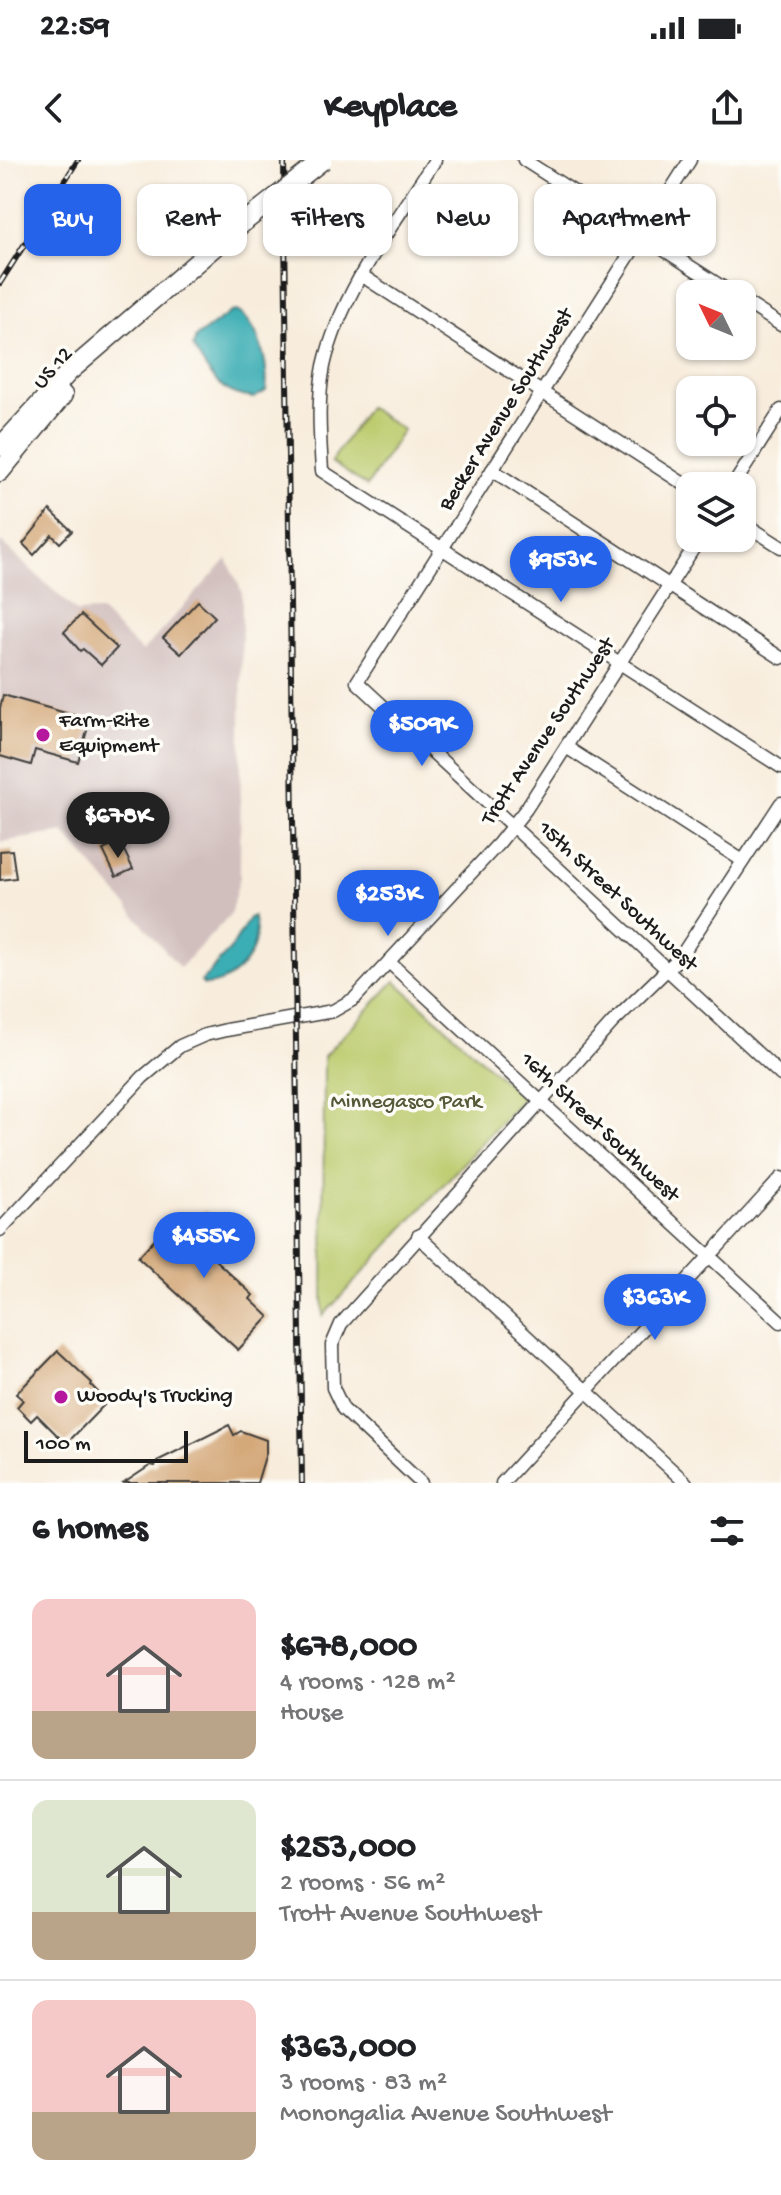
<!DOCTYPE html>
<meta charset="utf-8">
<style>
body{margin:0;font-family:"Gochi Hand",sans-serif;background:#f2f2f2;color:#202124;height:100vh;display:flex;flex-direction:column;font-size:30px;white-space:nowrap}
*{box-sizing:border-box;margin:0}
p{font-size:26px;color:#757577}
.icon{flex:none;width:44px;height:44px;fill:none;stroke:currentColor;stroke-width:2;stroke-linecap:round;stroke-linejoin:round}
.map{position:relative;height:1323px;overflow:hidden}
.side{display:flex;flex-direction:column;background:#fff;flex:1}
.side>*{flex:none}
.top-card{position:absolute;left:24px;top:24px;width:734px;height:72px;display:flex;gap:16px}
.needle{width:52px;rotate:313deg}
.tools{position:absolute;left:676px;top:120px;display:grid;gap:16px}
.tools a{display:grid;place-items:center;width:80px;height:80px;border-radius:16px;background:#fff;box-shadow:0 2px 6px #0004;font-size:40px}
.scale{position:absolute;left:24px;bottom:20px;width:164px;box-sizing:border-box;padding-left:8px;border:4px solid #1c1c1c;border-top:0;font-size:22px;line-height:28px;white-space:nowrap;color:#1c1c1c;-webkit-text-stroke:6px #fdfcf7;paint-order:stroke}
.price{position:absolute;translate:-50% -68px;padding:0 18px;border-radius:28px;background:#2563eb;color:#fff;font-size:26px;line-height:52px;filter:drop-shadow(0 2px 4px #0008)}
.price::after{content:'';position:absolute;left:50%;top:48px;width:24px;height:18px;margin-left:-12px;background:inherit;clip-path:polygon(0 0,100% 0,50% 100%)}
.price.current{background:#222;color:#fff}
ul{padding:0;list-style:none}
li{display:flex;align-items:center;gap:24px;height:200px;padding:0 32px}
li+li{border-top:2px solid #e0e0e0}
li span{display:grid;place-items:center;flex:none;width:224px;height:160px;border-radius:16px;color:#555}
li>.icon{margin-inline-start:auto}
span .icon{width:96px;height:96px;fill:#fffc;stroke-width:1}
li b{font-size:34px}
h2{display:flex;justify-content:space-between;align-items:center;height:96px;padding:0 32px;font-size:34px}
.tag{padding:0 28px;border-radius:16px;background:#fff;box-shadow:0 2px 6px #0004;font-size:28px;line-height:72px}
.tag.current{background:#2563eb;color:#fff}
.status{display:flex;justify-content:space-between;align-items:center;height:56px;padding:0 40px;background:#fff;direction:ltr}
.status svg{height:22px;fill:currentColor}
header{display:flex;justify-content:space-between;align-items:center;height:104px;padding:0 32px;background:#fff;font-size:36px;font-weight:700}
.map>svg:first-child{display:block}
.industrial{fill:#d1bfbe}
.green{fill:#bccb6d;stroke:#6c7444;stroke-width:2}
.water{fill:#3badb4;stroke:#2c6468;stroke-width:2}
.building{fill:#d4a97a}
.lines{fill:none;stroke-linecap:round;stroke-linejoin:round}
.minor-casing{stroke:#3d3b39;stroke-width:15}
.highway-casing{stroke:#3d3b39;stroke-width:21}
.minor{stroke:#fff;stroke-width:12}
.highway{stroke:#fff;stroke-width:18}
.rail-casing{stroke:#1c1c1c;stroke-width:6}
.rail{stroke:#fdfcf7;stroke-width:3;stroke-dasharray:9;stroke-linecap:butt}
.highway-bridge-casing{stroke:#3d3b39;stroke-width:21;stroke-linecap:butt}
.highway-bridge{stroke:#fff;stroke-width:18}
.poi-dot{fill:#b5179e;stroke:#fdfcf7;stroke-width:3}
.labels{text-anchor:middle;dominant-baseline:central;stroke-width:7;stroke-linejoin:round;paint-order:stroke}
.street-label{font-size:22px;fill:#1c1c1c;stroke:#fdfcf7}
.poi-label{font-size:22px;fill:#1c1c1c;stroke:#fdfcf7;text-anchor:start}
.park-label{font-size:22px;fill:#545938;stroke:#fdfcf7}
</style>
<div class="status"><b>22:59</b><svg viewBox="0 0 49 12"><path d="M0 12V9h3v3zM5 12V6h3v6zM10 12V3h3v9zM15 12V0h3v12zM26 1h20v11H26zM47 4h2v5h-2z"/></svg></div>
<header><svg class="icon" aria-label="back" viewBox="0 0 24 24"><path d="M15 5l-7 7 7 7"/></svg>Keyplace<svg class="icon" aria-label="share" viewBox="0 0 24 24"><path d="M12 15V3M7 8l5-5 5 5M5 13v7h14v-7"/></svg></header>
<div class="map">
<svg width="781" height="1323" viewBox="0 0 781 1323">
<rect width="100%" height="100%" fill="#fdfcf7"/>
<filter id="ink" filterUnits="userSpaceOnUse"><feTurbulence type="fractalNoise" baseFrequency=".0125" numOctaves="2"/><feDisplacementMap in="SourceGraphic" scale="16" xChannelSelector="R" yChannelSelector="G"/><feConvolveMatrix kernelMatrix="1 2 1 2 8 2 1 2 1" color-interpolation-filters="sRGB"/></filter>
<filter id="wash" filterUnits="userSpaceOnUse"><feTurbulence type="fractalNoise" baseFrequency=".006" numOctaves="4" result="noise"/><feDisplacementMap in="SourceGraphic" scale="32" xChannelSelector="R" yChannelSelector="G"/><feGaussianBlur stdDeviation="1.8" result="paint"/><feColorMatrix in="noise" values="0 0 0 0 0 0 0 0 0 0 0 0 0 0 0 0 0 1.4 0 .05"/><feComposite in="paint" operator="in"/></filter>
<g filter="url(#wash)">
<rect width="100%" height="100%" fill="#f8eddd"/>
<path class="industrial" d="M0,381L77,452L100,451L142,492L227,399L242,432L240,717L230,755L180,808L64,672L0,682Z"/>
<g class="green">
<path d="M368,247L403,270L367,326L331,302Z"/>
<path d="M395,821L523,938L323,1156L324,896Z"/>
</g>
<g class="water">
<path d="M237,151C260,164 269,207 266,231L254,238C219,235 209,214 193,187L196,177L231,152Z"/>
<path d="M253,756C265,787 237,825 204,825L201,822L232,787L249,758Z"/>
</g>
<g id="blocks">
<g class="building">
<path d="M50,350L72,371L60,383L52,375L34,395L23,384Z"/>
<path d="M198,441L215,457L181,494L163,478Z"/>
<path d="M81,455L117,488L101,505L83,489L80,491L64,472Z"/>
<path d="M3,535L90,560L78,602L35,590L31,605L0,596V548Z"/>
<path d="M120,682L133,709L116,717L103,690Z"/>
<path d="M12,690L16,718L0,720V691Z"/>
<path d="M205,1051L219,1064L199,1085L253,1135L250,1139L269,1157L238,1190L138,1097L175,1057L188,1070Z"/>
<path d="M58,1191L92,1223L91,1225L107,1242L66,1284L37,1255L31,1261L17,1247L23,1240L16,1234Z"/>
<path d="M229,1265L234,1275L241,1271L266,1280V1293L257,1323H124L151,1305L155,1306L157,1301Z"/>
</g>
</g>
</g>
<g filter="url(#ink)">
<use href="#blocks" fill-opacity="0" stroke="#3d3b39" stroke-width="2"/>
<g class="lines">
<defs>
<g id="minor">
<path d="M435,0C394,64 341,131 324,206C317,241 320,276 322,311L781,607"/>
<path d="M524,0L733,134"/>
<path d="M690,0L357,522L781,915"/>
<path d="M361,115L690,328"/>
<path d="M742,140L781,165"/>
<path d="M492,310L781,498"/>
<path d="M733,326L781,250"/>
<path d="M742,362L781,387"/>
<path d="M566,587L743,701"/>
<path d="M390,803L781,1162"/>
<path d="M0,1070L143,917L180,886L205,875L226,870L333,851L354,839L499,683L526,649L700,378"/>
<path d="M418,1076L686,1323"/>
<path d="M421,1323L343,1249L333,1228L332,1185L341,1164L612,863L681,796L781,643"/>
<path d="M502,1323L781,1018"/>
</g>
<g id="highway">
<path d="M0,287L69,212L239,66"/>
<path d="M0,312L63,235"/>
</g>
</defs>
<use href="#minor" class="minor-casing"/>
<use href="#highway" class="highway-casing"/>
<use href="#minor" class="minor"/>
<use href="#highway" class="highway"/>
<defs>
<g id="rail">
<path d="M284,0L302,1323"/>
<path d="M0,123L78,0"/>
</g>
</defs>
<use href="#rail" class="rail-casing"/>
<use href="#rail" class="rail"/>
<defs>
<path id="highway-bridge" d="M239,66L323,0"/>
</defs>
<use href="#highway-bridge" class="highway-bridge-casing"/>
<use href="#highway-bridge" class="highway-bridge"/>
</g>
</g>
<g class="poi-dot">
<circle cx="43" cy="575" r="8"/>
<circle cx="61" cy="1237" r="8"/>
</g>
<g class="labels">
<g class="street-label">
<text transform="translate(54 209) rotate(-49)">US 12</text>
<text transform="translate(507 250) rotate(-58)">Becker Avenue Southwest</text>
<text transform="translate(549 572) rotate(-56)">Trott Avenue Southwest</text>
<text transform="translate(617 737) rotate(43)">15th Street Southwest</text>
<text transform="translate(599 968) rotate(43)">16th Street Southwest</text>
</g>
<g class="poi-label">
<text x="59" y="562">Farm-Rite<tspan x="59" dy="25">Equipment</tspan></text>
<text x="77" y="1237">Woody's Trucking</text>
</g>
<g class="park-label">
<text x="406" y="943">Minnegasco Park</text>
</g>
</g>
</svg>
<div class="tools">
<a><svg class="needle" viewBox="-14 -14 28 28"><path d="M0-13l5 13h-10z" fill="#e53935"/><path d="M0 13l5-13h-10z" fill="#757577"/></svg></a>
<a><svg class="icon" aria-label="locate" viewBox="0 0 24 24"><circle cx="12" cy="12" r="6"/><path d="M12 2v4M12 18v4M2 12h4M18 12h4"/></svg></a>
<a><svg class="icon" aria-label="layers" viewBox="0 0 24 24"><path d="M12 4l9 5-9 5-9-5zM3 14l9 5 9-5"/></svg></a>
</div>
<div class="scale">100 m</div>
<b class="price" style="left:561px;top:444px">$953K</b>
<b class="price" style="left:422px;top:608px">$509K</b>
<b class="price current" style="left:118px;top:700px">$678K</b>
<b class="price" style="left:388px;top:778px">$253K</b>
<b class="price" style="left:204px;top:1120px">$455K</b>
<b class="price" style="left:655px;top:1182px">$363K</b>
<div class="top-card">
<a class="tag current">Buy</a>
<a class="tag">Rent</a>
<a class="tag">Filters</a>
<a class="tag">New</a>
<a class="tag">Apartment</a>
</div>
</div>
<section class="side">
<h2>6 homes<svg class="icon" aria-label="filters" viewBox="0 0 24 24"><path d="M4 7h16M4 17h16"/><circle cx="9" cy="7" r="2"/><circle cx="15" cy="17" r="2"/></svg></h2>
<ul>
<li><span style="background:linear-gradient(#f6c9c9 70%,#b9a48a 0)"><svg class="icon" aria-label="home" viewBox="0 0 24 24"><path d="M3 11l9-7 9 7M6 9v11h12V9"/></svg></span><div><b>$678,000</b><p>4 rooms · 128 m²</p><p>House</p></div></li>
<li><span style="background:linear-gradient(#dfe7d0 70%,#b9a48a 0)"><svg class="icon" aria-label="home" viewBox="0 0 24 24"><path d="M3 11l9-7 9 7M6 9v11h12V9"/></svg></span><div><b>$253,000</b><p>2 rooms · 56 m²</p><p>Trott Avenue Southwest</p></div></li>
<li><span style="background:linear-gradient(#f6c9c9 70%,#b9a48a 0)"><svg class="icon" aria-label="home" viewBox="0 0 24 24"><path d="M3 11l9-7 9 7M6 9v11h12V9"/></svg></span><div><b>$363,000</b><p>3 rooms · 83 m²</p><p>Monongalia Avenue Southwest</p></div></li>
</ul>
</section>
